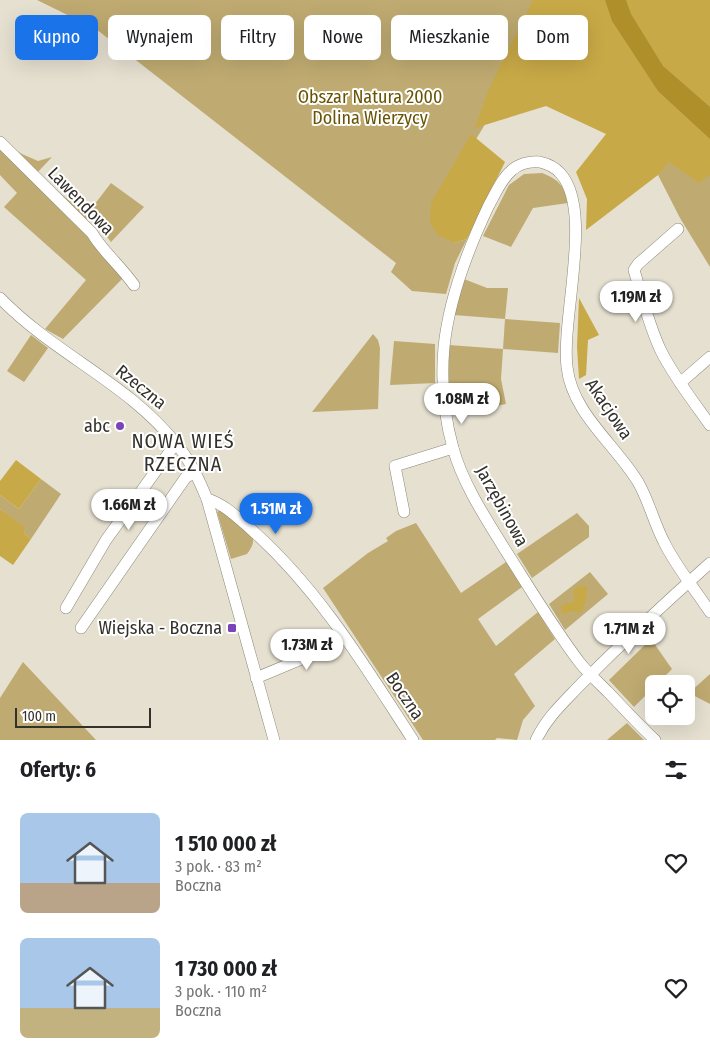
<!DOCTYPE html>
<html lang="pl">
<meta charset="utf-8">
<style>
body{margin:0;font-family:"Fira Sans Condensed",sans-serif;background:#f6f6f6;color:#202124;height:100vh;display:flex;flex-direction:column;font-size:19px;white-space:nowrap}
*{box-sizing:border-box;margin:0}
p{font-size:16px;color:#757577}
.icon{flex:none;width:28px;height:28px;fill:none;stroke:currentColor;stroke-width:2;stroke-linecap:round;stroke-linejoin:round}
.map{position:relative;height:740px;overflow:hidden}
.panel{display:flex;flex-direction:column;background:#fff;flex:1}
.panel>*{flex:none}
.banner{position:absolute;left:15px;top:15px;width:680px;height:45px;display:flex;gap:10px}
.fabs{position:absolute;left:645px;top:675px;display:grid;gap:10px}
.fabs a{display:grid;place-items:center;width:50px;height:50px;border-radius:8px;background:#fff;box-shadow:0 5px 20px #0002;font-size:25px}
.scale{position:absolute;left:15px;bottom:12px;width:136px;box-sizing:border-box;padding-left:5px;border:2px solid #33312b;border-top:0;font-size:14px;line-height:18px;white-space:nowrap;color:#33312b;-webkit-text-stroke:4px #fff;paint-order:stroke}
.price{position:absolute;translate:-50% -42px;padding:0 11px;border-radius:18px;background:#fff;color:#222;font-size:16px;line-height:32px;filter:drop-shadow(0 1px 2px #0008)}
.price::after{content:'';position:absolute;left:50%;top:30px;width:15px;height:11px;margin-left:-8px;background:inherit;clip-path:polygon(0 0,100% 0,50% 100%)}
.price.selected{background:#1a73e8;color:#fff}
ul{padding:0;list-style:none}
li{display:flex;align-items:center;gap:15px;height:125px;padding:0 20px}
li span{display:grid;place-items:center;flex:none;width:140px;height:100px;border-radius:8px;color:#555}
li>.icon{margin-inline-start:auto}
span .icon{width:60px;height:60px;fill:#fffc;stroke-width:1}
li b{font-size:21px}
h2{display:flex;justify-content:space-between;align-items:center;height:60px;padding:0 20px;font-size:21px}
.pill{padding:0 18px;border-radius:8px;background:#fff;box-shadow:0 5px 20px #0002;font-size:18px;line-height:45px}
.pill.selected{background:#1a73e8;color:#fff}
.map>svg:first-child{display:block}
.green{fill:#bfab71}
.forest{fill:#c8a947}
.water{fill:#ae8f29}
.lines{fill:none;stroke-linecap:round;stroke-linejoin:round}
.street-casing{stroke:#8c8879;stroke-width:12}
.street{stroke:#fff;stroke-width:11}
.poi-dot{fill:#7a43ba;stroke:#fff;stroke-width:2}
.labels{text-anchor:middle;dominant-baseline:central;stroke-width:4;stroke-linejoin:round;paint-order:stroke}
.park-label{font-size:18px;fill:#685303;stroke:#fff}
.street-label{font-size:18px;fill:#33312b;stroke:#fff}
.poi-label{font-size:18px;fill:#33312b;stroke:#fff;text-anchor:end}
.quarter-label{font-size:20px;letter-spacing:1px;fill:#33312b;stroke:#fff}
</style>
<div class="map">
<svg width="710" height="740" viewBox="0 0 710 740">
<rect width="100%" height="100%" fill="#e5e0d0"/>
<g class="green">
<path d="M37,0H710V267L680,218L658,175L659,174L576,95L487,121L431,214L454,243L467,239L455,263L446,294L412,291L391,272L396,263L96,29Z"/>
<path d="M0,140L22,154L38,161L52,157L36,174L86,214L91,235L123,278L63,339L45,329L86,280L4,207L17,193L0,175Z"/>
<path d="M542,173C559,180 564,185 568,203L533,208L511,247L483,236L509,185L524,174Z"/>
<path d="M111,183L144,207L111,242L99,227L91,209Z"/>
<path d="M464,279L487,288H508L505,319L560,323L558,353L503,349L501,379L506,404L453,414L449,381V345L503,349L505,319L454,315Z"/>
<path d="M373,334L378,340L380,348L378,409L312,412Z"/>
<path d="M31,335L48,348L24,382L7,371Z"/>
<path d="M394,341L435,344V383L390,385Z"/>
<path d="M41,479L61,494L31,539L25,534L22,526L0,509V495L19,509Z"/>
<path d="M222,509C230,515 250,529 253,539C254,544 250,550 247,554L231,559L217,512Z"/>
<path d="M577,513L589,526V537L532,578L517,554Z"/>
<path d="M416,523L461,593L506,562L522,587L478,619L496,646L538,612L555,639L514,674L535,706L523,720L517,740L497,738L495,740H423L323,588L368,553L388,541L386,538L396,531Z"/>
<path d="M590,572L608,594L565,630L549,604Z"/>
<path d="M651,639L672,669L657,684H654V687L634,707L609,680Z"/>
<path d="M23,662L96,740H0V698Z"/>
<path d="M710,674V704L689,693Z"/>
<path d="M627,723L644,740H607Z"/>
</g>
<g class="forest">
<path d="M533,0H605L612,21L658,91L710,139V175L699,183L669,162L658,175L586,230L587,199L576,172L606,134L546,106L475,128L488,91Z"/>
<path d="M626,0H710V107L663,66L631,14Z"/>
<path d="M471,134L505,162L467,239L454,243L438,235L430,222L431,203Z"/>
<path d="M579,298L599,335L588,340L586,375L579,379L577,347Z"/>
<path d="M16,460L41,479L19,509L0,495V481Z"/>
<path d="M0,509L23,526L25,534L31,539L13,565L0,556Z"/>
<path d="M578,586H587L586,601L581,612L572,611L563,614L560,607L567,603L575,602L573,592Z"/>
</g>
<path class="water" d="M605,0H626L631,14L663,66L710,107V139L658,91L612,21Z"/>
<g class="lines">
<defs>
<g id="street">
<path d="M0,142L92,233C103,252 121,266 134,285"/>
<path d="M678,229L638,264L634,270C642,297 649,326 661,351C674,377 693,401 710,425"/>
<path d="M0,298C54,354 130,384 178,446C191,462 199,480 207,499L274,740"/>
<path d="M680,383L710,357"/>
<path d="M207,499C225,504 239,519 253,531C319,590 365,666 413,740"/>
<path d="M404,512L395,466L453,448"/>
<path d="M66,608L106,540L176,443"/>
<path d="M81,628L186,477L195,473"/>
<path d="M256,678L316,653L345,638"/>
<path d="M536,740C547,717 564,702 581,684C623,642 666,602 710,563"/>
<path d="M655,740C639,725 624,709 609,693C599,683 589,674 580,663C552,626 529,587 504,548C485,517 463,484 453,448C444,416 441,380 444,347C449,298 468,249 489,205C496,193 501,179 512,170C519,164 530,161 540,162C548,164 555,167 560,173C594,209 561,318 567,367C572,413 615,444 638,482C649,501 654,523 664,542C676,567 695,589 710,612"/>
</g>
</defs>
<use href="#street" class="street-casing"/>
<use href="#street" class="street"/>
</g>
<g class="poi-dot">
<circle cx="120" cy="426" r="5"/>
<rect x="227" y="623" width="10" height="10" rx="2.5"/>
</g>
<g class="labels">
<g class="park-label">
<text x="370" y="97">Obszar Natura 2000<tspan x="370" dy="21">Dolina Wierzycy</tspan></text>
</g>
<g class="street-label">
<text transform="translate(81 201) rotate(46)">Lawendowa</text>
<text transform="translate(141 387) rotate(39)">Rzeczna</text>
<text transform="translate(609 409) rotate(56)">Akacjowa</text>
<text transform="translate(502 506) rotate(61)">Jarzębinowa</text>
<text transform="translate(405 696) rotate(56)">Boczna</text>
</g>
<g class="poi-label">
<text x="110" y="426">abc</text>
<text x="222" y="628">Wiejska - Boczna</text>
</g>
<g class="quarter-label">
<text x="183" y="441">NOWA WIEŚ<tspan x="183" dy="23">RZECZNA</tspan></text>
</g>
</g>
</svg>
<div class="fabs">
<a><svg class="icon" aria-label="locate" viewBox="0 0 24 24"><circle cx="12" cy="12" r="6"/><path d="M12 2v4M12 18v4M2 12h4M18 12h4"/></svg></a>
</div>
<div class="scale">100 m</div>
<b class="price" style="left:636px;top:323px">1.19M zł</b>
<b class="price" style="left:462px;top:425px">1.08M zł</b>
<b class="price" style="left:129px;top:531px">1.66M zł</b>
<b class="price selected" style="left:276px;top:535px">1.51M zł</b>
<b class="price" style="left:629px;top:655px">1.71M zł</b>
<b class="price" style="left:307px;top:671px">1.73M zł</b>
<div class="banner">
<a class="pill selected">Kupno</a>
<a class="pill">Wynajem</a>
<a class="pill">Filtry</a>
<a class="pill">Nowe</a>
<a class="pill">Mieszkanie</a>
<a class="pill">Dom</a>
</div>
</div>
<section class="panel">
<h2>Oferty: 6<svg class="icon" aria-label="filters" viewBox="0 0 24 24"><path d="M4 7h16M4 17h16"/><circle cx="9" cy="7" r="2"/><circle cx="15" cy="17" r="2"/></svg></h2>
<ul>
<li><span style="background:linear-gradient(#a9c7e8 70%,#b9a48a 0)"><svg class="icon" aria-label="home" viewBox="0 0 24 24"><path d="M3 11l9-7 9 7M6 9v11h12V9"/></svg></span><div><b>1 510 000 zł</b><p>3 pok. · 83 m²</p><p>Boczna</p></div><svg class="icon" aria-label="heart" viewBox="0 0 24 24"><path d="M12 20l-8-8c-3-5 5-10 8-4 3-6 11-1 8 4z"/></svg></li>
<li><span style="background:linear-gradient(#a9c7e8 70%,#c2b280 0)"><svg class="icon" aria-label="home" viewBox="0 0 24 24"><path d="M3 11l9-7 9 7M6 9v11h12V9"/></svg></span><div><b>1 730 000 zł</b><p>3 pok. · 110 m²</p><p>Boczna</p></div><svg class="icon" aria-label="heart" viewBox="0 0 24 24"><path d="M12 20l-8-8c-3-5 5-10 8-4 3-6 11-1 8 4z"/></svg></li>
</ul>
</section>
